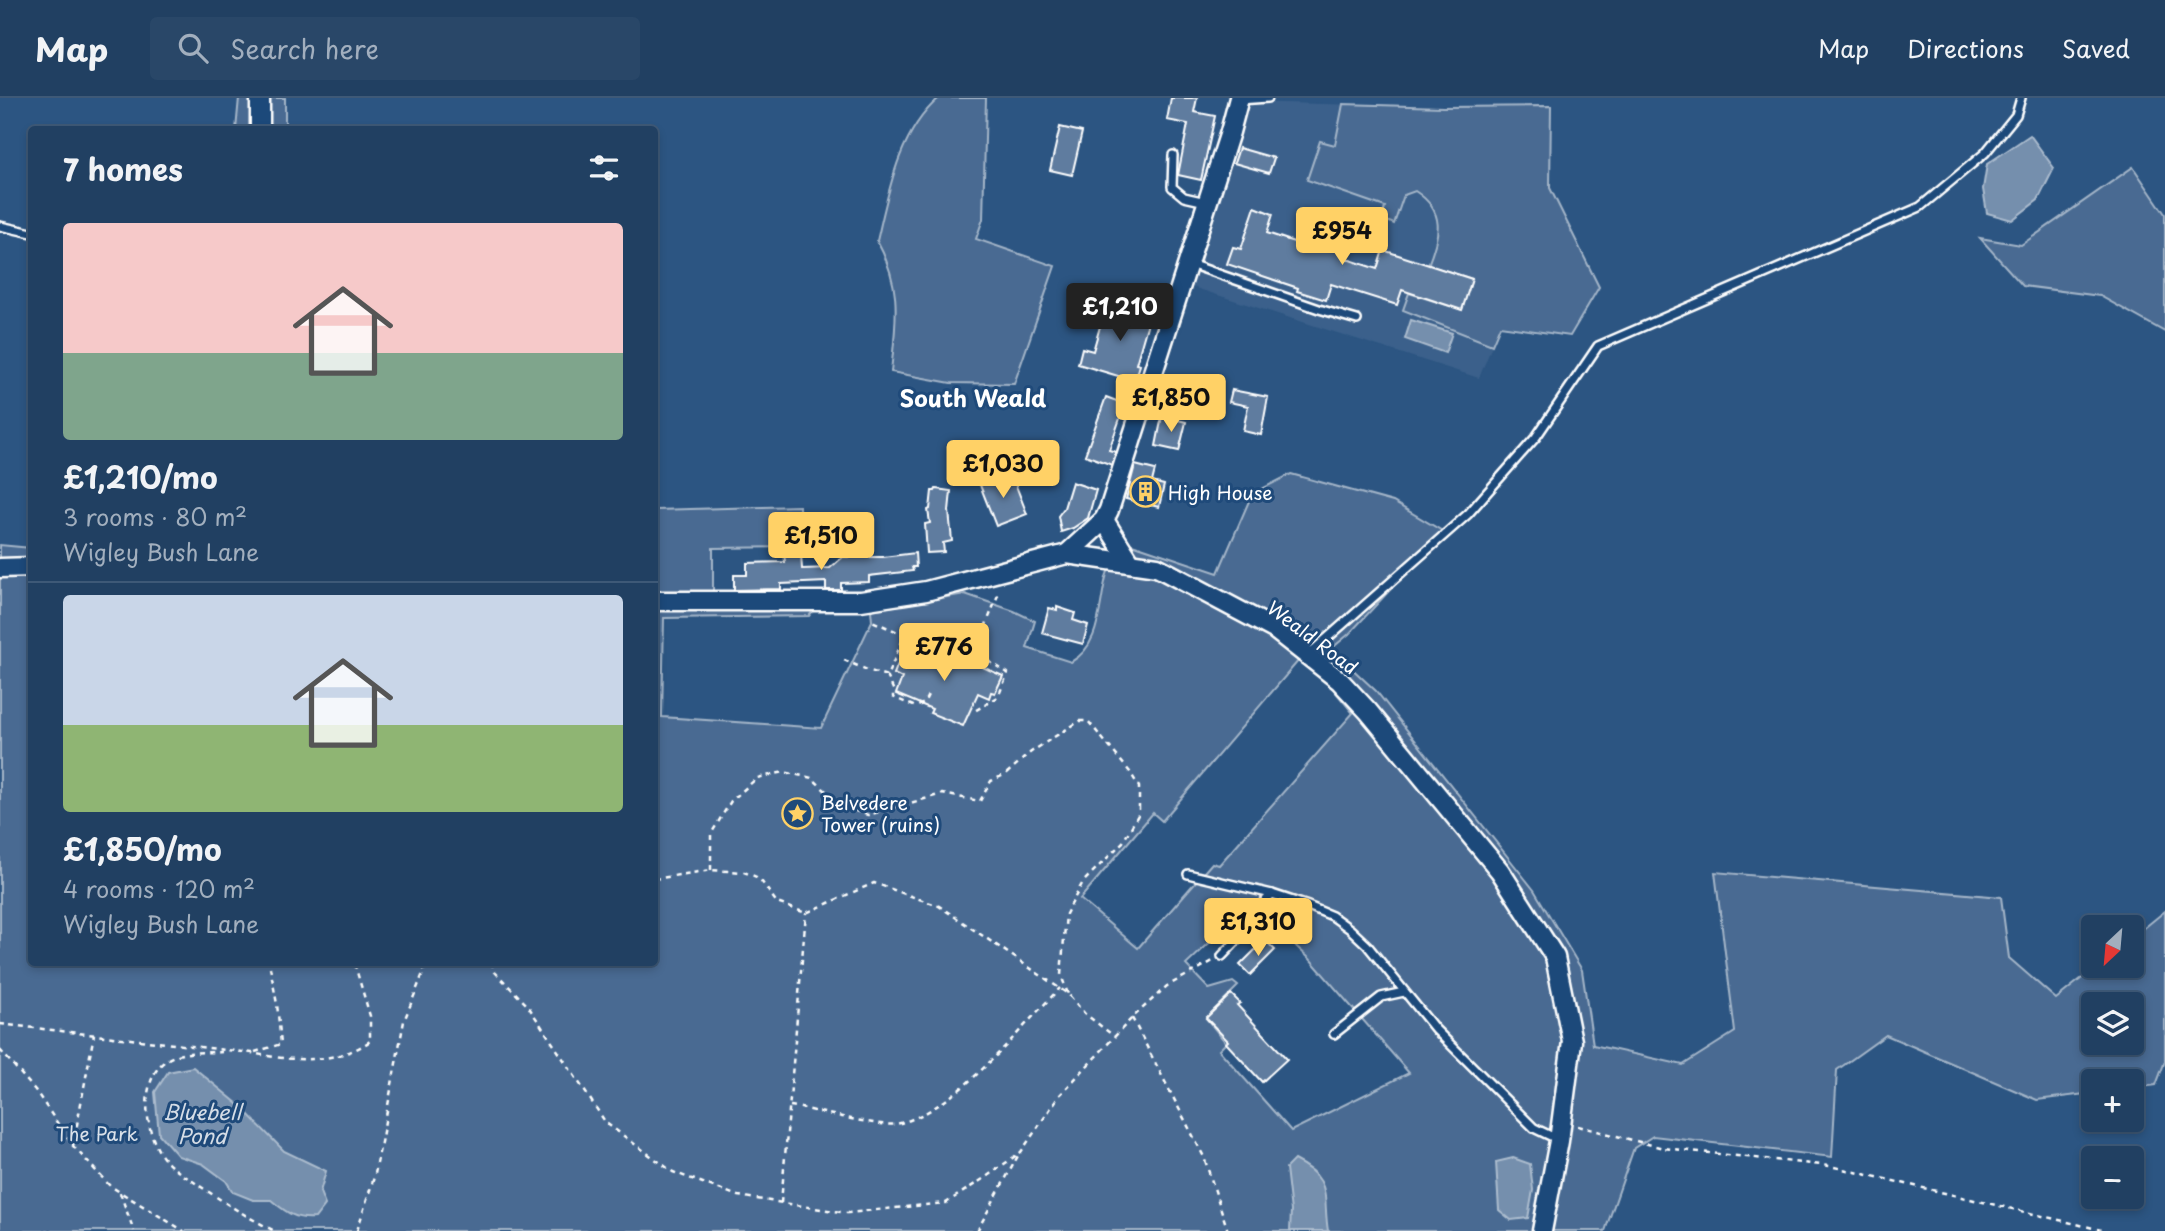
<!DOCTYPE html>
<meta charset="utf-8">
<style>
body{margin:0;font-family:"Playpen Sans",sans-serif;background:#294768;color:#f1f3f6;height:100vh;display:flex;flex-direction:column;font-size:26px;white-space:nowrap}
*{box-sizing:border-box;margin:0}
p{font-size:23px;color:#a2afbe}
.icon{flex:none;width:38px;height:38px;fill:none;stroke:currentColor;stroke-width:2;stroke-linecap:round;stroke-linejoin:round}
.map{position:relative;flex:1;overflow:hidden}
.details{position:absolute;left:28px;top:28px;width:630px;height:840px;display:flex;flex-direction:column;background:#214062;border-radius:7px;box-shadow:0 4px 10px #0003,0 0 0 2px #3e5977}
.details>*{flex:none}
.needle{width:46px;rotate:206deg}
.buttons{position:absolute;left:2081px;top:817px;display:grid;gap:14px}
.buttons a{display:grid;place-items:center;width:63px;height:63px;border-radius:7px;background:#214062;box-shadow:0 4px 10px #0003,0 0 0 2px #3e5977;font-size:35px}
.price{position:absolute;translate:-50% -60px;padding:0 16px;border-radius:7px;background:#ffd166;color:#111;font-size:23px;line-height:46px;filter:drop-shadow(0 2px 4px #0008)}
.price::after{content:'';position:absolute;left:50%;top:42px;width:21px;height:16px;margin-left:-10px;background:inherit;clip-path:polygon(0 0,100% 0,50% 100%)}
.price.selected{background:#222;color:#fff}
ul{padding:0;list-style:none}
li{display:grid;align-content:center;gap:14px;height:371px;padding:0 35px}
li+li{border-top:2px solid #3e5977}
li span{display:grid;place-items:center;height:217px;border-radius:7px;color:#555}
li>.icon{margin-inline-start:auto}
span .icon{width:126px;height:126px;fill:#fffc;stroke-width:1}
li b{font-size:30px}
h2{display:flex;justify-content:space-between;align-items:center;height:84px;padding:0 35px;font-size:30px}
header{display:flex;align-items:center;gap:42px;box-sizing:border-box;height:98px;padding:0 35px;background:#214062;border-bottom:2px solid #3e5977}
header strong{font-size:33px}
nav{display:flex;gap:38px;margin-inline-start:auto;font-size:24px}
.search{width:490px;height:63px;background:#294768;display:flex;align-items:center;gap:18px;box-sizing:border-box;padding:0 24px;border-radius:7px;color:#a2afbe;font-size:26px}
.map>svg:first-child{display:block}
.built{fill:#3b618b}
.green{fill:#486b92;stroke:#a4b5c8;stroke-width:2;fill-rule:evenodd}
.water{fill:#748fad;stroke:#acbcce;stroke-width:2}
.building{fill:#5e7c9f;stroke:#fff;stroke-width:2}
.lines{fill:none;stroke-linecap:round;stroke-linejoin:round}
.service-casing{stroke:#fff;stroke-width:12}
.tertiary-casing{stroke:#fff;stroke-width:23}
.path{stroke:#fff;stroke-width:2.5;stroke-dasharray:5 5;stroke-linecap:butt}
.service{stroke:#1f4a7a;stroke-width:7}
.tertiary{stroke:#1f4a7a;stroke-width:18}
.labels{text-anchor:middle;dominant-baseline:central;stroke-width:6;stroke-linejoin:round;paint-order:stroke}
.poi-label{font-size:19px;fill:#fff;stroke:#1f4a7a;text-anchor:start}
.street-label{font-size:19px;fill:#fff;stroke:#1f4a7a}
.park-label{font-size:19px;fill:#dae1e9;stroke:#1f4a7a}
.water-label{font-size:21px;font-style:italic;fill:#d5dde6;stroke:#1f4a7a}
.quarter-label{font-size:23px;font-weight:bold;fill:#fff;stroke:#1f4a7a}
</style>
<header>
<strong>Map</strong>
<div class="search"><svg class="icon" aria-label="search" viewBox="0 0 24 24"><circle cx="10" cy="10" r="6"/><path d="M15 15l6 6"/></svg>Search here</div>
<nav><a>Map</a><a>Directions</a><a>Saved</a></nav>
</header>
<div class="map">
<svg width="2165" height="1133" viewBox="0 0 2165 1133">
<rect width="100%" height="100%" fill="#2c5582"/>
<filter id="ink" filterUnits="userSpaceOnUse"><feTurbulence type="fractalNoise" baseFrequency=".0143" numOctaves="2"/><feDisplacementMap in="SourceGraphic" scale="14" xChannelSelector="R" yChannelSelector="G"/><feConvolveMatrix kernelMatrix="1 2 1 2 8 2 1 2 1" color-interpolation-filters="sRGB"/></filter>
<g filter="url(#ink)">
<path class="built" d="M1247,4L1443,9L1551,8L1550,90L1599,189L1570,238L1500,228L1479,280L1183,186Z"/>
<g class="green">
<path d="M239,0H285V31L236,32Z"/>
<path d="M939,0H986L983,121L976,141L1055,168L1014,286L951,285L891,274C896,223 903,190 877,143C889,92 898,36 939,0Z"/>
<path d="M1343,6L1443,9L1551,8L1550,90L1599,189L1570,238L1500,228L1492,247L1403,212L1409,195L1462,212L1472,181L1428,167C1440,137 1446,113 1415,93L1404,97L1394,126L1382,121L1385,109L1307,82L1320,43L1335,47Z"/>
<path d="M2133,69L2165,116V234L2100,198L2023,188L1980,140L2021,147Z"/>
<path d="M1291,376L1393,404L1444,434L1349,536L1331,551L1376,593L1534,792L1582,872L1593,947L1683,967L1735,934L1715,774L2001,799L2009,860L2056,901L2097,868H2132V840L2165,813V963L2156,987L2132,990V984H2093V995L2037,1002L1886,937L1837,972L1832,1059L1653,1038L1634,1050L1605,1133H0V447L31,450L32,864H654L655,412L799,408L800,449L713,450V503L820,504L809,518L664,520L662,619L821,630L872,523L871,512L965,496L1014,513L1035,523L1027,550L1071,564C1102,547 1098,506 1107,476C1110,465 1122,454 1129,445L1218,475L1252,396ZM1299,562L1329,586L1353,615L1219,767L1212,765L1138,850L1080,801L1153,715L1162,723ZM1242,814L1249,821L1262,817L1310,861L1409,975L1291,1033L1219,952L1226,945L1206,920L1238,888L1233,884L1209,891L1186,867ZM2093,906H2132V945H2093Z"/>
</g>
<g class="water">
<path d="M2030,37L2054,70L2038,102L2012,122L1987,115L1983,91L1987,66Z"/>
<path d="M1411,222L1452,235L1445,255L1405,241Z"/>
<path d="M193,969L238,1006L284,1053L326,1073L320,1094L325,1107L315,1120C295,1122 286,1114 271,1102H253L233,1094L226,1083L203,1066L178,1058L159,1036L155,994L168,974Z"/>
<path d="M1513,1060L1530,1066L1533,1092L1528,1120L1511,1122L1499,1112L1496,1064Z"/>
<path d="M1294,1062C1334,1082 1322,1096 1328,1133H1290L1291,1113L1286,1070Z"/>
</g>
<g class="building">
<path d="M1171,0H1197L1194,14L1215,18L1201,82L1178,77L1188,26L1167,22Z"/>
<path d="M1060,29L1082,34L1072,77L1050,72Z"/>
<path d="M1239,50L1274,60L1269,75L1234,65Z"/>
<path d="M1255,109L1273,116L1267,135L1315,151L1323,128L1354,138L1347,161L1377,171L1383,152L1472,181L1462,212L1402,192L1397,207L1331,186L1326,202L1297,193L1298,190L1227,166L1233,149L1241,151Z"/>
<path d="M1130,200L1153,207L1136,266L1140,267L1135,283L1078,266L1082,250L1093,253L1103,218L1123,224Z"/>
<path d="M1232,292L1268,299L1261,337L1243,333L1248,308L1229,304Z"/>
<path d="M1106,299L1125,306L1109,352L1116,354L1112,367L1085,357Z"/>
<path d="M1162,318L1186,324L1179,353L1156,348Z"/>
<path d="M1135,367L1155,372L1152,384L1164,387L1159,409L1126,401Z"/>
<path d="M1011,375L1027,416L996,428L980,387Z"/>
<path d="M1072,384L1096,392L1088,420L1073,430L1061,434L1058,418L1064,410Z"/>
<path d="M936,391L951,393L949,413L952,443L943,445L944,454L927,455L925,426L930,425L928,412L930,411L932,393H935Z"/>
<path d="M784,455H801L802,471L830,470L843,459H883L915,455L916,469H912L913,473L869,478V484L841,485V492H826V484L781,486V491L734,492V477H747V465L785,464Z"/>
<path d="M1057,509L1075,515L1073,522L1088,527L1083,546L1042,535L1049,510L1057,512Z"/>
<path d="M918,544L966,564L967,562L1003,578L995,595L991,594L989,600L978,595L963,628L930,615L932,611L896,596L902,580L894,576L902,556L912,560Z"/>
<path d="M1265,842L1275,852L1250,877L1240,867Z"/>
<path d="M1231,896L1240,905L1237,907L1287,961L1262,984L1226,945L1228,943L1206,920Z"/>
</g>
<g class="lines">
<defs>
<g id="service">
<path d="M1239,2L1268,0"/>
<path d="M1173,57L1172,89L1184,99L1206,104"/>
<path d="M0,128L32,135"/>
<path d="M1187,165L1319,211L1357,222"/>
<path d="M1308,557L1468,416L1536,339L1598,248L1920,109L1985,55L2016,17L2021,0"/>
<path d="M1188,776L1272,796L1308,808L1332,818L1350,831L1367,847L1435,931L1534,1030L1559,1042"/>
<path d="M1222,858L1244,835L1262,806L1272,796"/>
<path d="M1334,936L1381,899L1404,894"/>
</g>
<g id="tertiary">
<path d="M260,32V0"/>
<path d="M1104,422L1131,465"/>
<path d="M1067,456L1104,422L1109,412L1230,34L1239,0"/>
<path d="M0,470L32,469"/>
<path d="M654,503H861L926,493L1067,456L1157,469L1274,531L1340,583L1368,613L1500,773L1555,859L1572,943L1559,1043L1542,1133"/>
</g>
</defs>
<use href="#service" class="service-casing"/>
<use href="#tertiary" class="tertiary-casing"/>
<g class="path">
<path d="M905,537L964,558L971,554L975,555L1008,575L998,599L973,614"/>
<path d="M974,557L1000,492"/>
<path d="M844,562L867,572L887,578L905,537L872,523"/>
<path d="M887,578L893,591V599L916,609L924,605L928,597"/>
<path d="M711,772V736L731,703L757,680L784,674L812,680L843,709L868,717L942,696L980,703L991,683L1006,676L1031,654L1054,639L1080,623H1088L1130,674L1139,689V715L1123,744L1083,784L1066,816L1061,877L1068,896"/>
<path d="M654,781L711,772L744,774L759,780L777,805L806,815L874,785L939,808L1068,896L1085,916L1114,938"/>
<path d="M491,864L495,874L528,908L606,1025L673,1074L738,1098L847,1115L946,1105L986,1079L1021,1054L1059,998L1132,920L1167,888L1213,863"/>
<path d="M1132,920L1204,1059L1228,1133"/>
<path d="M0,926L252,955C290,963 336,967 370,943V918L354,864"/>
<path d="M0,952L35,992L73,1048L110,1088L184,1133"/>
<path d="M222,954C208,955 191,953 178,957C136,968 142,1037 166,1063C174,1072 187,1079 197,1086C222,1103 248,1120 275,1133"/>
<path d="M255,954L281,946L277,906L269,864"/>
<path d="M790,1008C811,1011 880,1030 896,1026C955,1014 1018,932 1060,890"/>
<path d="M1578,1028L1663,1050L1830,1068L2106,1133"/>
<path d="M73,1048L94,936"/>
<path d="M120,1095L134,1133"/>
<path d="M781,1105L806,815"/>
<path d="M357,1133L375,1076L404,923L424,873L425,864"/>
<path d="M977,1133L1019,1056"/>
</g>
<use href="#service" class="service"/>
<use href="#tertiary" class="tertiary"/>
</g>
</g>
<defs>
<symbol id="building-ring" viewBox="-11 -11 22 22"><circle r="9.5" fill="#1f4a7a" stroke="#ffd166" stroke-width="1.5"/><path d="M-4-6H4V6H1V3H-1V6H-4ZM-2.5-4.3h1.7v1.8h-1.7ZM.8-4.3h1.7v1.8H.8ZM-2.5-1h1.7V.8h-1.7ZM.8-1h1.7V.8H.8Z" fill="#ffd166"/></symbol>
<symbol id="sight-ring" viewBox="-11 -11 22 22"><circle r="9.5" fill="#1f4a7a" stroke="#ffd166" stroke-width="1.5"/><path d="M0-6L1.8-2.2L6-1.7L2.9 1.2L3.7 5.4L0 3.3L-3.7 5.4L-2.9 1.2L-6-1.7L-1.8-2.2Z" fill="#ffd166"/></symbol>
</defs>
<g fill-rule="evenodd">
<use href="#building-ring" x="1128" y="376" width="35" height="35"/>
<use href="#sight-ring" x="780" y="698" width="35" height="35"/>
</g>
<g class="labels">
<g class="poi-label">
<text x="1168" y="394">High House</text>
<text x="821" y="704">Belvedere<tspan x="821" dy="22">Tower (ruins)</tspan></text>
</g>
<g class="street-label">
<text transform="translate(1313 539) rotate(37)">Weald Road</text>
</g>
<g class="park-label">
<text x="97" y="1035">The Park</text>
</g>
<g class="water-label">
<text x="202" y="1013">Bluebell<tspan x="202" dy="24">Pond</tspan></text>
</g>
<g class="quarter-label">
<text x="973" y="299">South Weald</text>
</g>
</g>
</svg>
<div class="buttons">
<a><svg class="needle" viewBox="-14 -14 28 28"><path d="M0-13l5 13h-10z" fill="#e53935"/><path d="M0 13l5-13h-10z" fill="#a2afbe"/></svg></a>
<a><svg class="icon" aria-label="layers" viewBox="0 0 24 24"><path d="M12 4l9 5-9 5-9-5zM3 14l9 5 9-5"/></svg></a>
<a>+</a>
<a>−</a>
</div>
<b class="price" style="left:1342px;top:169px">£954</b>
<b class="price selected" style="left:1120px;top:245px">£1,210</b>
<b class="price" style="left:1171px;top:336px">£1,850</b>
<b class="price" style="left:1003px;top:402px">£1,030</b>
<b class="price" style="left:821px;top:474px">£1,510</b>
<b class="price" style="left:944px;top:585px">£776</b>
<b class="price" style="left:1258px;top:860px">£1,310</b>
<section class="details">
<h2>7 homes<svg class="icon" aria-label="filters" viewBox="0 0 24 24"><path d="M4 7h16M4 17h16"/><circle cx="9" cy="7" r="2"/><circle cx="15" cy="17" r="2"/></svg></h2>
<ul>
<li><span style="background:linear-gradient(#f6c9c9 60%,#7fa58c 0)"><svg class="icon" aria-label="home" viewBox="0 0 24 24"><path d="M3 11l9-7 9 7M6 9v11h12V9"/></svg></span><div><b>£1,210/mo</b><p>3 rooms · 80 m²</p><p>Wigley Bush Lane</p></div></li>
<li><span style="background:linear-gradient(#c9d6e8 60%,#8fb573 0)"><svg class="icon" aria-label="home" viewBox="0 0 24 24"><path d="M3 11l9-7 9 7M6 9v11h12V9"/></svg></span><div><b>£1,850/mo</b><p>4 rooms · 120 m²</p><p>Wigley Bush Lane</p></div></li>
</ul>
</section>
</div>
